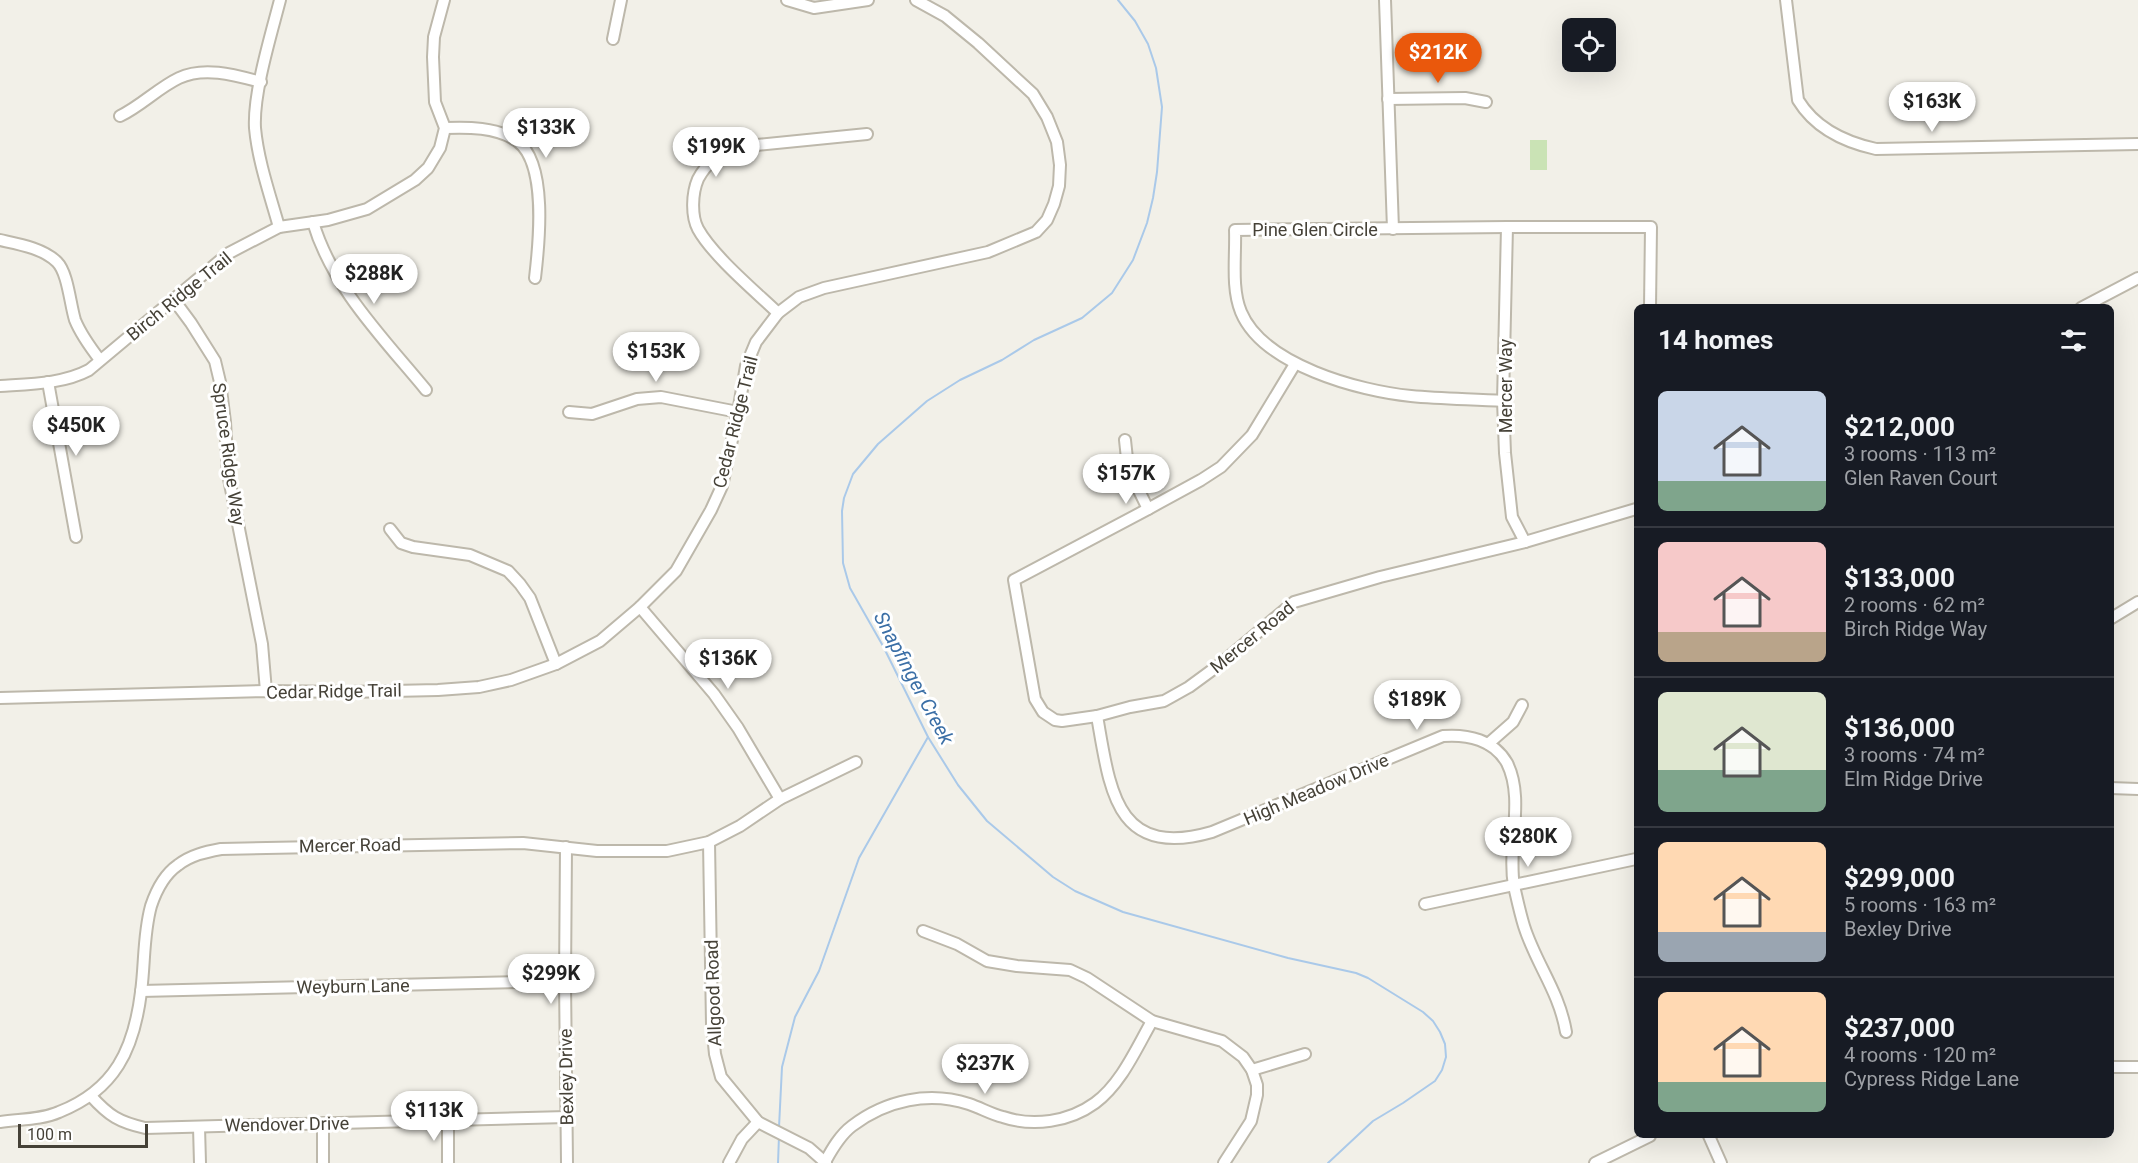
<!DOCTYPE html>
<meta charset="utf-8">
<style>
body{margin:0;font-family:Roboto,sans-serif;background:#20242c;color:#f1f3f6;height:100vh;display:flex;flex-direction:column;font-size:22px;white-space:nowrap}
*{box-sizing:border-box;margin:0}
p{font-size:20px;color:#9ea1a6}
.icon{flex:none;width:33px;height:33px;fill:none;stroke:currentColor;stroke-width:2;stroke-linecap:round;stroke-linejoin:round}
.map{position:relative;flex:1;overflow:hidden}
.details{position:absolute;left:1634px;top:304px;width:480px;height:834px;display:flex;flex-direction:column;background:#171b24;border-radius:9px;box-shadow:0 6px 24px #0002}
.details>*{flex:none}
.fabs{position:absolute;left:1562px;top:18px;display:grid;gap:12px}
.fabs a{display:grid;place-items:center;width:54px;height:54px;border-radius:9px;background:#171b24;box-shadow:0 6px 24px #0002;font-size:30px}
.scale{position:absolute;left:18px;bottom:15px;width:130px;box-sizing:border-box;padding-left:6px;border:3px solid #454137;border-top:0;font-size:16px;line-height:21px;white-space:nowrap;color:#454137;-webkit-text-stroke:4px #fff;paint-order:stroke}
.price{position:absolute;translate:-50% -51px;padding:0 14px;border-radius:21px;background:#fff;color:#222;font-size:20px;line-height:39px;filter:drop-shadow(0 2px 3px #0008)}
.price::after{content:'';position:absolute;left:50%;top:36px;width:18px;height:14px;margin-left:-9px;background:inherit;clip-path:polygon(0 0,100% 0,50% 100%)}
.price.active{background:#ea580c;color:#fff}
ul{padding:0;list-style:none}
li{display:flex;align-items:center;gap:18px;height:150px;padding:0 24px}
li+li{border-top:2px solid #363941}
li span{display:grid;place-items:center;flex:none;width:168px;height:120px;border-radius:9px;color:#555}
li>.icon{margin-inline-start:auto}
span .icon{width:72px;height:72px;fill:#fffc;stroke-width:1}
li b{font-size:26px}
h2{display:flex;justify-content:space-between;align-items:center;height:72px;padding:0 24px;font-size:26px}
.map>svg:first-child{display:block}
.green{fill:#cae3b5}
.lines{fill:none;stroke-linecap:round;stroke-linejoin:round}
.stream{stroke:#aac9e9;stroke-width:2}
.minor-casing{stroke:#bdb8ab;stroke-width:14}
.minor{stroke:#fff;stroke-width:10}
.labels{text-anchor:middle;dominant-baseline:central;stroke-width:6;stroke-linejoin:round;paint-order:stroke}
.street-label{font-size:18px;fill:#454137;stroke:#fff}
.water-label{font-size:20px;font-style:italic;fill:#3b6fa6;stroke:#fff}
</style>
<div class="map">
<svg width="2138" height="1163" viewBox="0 0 2138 1163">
<rect width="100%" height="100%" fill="#f2f0e8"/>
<rect class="green" x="1530" y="140" width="17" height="30"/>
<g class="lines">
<g class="stream">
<path d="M1118,0L1135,21L1148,44L1156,68L1162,107L1157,172L1153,198L1147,223L1133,260L1112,293L1082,318L1034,340L1002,360L960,380L927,401L878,444L853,474L844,498L842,511L843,563L850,588L883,646L928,737L958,785L987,821L1053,877L1075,891L1123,912L1288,958L1356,973L1368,978L1423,1012L1433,1021L1440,1032L1445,1044L1446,1057L1442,1070L1435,1081L1403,1103L1373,1121L1328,1163"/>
<path d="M779,1127L782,1067L795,1017L819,971L859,858L928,737"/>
<path d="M778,1163L779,1136"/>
</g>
<defs>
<g id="minor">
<path d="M787,0L814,8L868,0"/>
<path d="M1385,0L1393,229"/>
<path d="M1786,0L1798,100C1815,128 1844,142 1876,149L2138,144"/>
<path d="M613,39L621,0"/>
<path d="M1388,99L1465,98L1486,102"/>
<path d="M120,116C141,106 158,88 179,78C204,66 235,75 261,82"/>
<path d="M445,128C467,127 497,127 517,141C548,163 539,244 535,278"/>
<path d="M313,222C332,287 384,339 426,390"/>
<path d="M279,227C270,195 258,161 255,128C253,93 271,35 280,0"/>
<path d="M1507,227L1503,401L1505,453L1512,517L1525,542"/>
<path d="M0,240C18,244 43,248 57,262C68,273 70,304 75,320C81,335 90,347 100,360"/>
<path d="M174,300L191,323L215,361L220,382L225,422L228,474L262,644L266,691"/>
<path d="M2081,308L2138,278"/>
<path d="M778,313C755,291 713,256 698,229C691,216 692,193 698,179C706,164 719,153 736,147L867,134"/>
<path d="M1295,364L1252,435L1221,467L1201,480L1148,509L1014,580L1035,699L1043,712L1055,720L1062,721L1097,716L1130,707L1164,701L1189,687L1219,665L1294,602L1380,577L1525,542L1636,509"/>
<path d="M48,382L76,537"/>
<path d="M0,386C29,384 63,384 89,370L229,253L279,227L328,220L367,209L415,180L428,168L440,148L445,128L435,102L433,57L434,37L444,0"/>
<path d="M1503,401C1473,399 1442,399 1411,396C1359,391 1263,365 1241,312C1231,288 1236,256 1235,230L1507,227H1651L1650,308"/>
<path d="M569,412L592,414L637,399L661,397L738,412"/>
<path d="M1125,440L1128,468L1148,509"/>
<path d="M390,529L401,543L413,547L470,555L508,571L520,584L530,598L556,664"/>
<path d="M640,607L714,694L738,728L780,799"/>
<path d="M2110,619L2138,602"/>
<path d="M0,698L266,691L347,692L438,690L479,687L511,680L556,664L600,641L640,607L676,571L711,510L722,486L738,412L746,366L756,342L778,313L799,297L824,288L988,252L1036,232L1047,220L1054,204L1059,186L1060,165L1057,142L1047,117L1033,94L978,43L945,16L916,0"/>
<path d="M1097,716C1110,789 1115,860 1212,832L1443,736C1468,734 1494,740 1507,763C1525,799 1507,846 1514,886C1517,899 1520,913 1524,926C1536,964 1559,991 1566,1032"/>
<path d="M1488,744L1513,722L1522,705"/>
<path d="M2110,788L2138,789"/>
<path d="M709,842L712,1024L715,1054L721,1077L758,1122L809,1148L826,1163"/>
<path d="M566,847L565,981L567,1163"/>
<path d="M1425,904L1636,859"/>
<path d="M923,931L957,944L987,961L1017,966L1070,970L1087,978L1152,1021L1222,1041L1243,1057L1252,1070L1257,1085V1095L1251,1121L1224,1163"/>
<path d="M141,991L565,981"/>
<path d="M2110,1067H2138"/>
<path d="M1252,1070L1305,1054"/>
<path d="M91,1096C109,1116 119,1122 145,1128L567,1117"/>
<path d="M448,1120V1163"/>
<path d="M0,1122C19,1119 41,1120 59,1112C115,1090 134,1049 141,992C145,963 143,935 151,906C156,891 165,874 178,865C191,855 205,852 221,849L523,843L597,851H667L709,842L740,826L780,799L856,762"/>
<path d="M323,1123V1163"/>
<path d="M199,1127L200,1163"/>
<path d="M1709,1136L1721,1163"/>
<path d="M825,1162C832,1149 840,1135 852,1126C886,1100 929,1091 969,1104C981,1108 991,1114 1003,1117C1033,1127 1069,1122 1095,1103C1121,1084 1136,1049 1152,1021"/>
<path d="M729,1163L742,1139L758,1122"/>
<path d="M1595,1163L1650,1136"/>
</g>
</defs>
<use href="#minor" class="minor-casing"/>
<use href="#minor" class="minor"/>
</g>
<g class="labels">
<g class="street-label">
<text x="1315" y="229">Pine Glen Circle</text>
<text transform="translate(179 296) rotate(-39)">Birch Ridge Trail</text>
<text transform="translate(1505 386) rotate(-90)">Mercer Way</text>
<text transform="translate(735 422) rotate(-76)">Cedar Ridge Trail</text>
<text transform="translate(229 454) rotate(82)">Spruce Ridge Way</text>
<text transform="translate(1252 637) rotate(-39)">Mercer Road</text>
<text transform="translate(334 691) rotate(-1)">Cedar Ridge Trail</text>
<text transform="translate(1316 789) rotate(-23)">High Meadow Drive</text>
<text transform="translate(350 845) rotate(-1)">Mercer Road</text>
<text transform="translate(353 986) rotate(-1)">Weyburn Lane</text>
<text transform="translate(713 993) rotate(-92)">Allgood Road</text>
<text transform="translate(566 1077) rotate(-91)">Bexley Drive</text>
<text transform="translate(287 1124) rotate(-1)">Wendover Drive</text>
</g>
<g class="water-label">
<text transform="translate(914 678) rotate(62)">Snapfinger Creek</text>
</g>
</g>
</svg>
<div class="fabs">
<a><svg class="icon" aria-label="locate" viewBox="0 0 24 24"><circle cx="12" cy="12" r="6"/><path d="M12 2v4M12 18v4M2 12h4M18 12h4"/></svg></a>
</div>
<div class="scale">100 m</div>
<b class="price active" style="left:1438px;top:84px">$212K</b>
<b class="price" style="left:1932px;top:133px">$163K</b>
<b class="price" style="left:546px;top:159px">$133K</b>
<b class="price" style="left:716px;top:178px">$199K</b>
<b class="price" style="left:374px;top:305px">$288K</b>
<b class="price" style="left:656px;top:383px">$153K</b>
<b class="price" style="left:76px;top:457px">$450K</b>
<b class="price" style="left:1126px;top:505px">$157K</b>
<b class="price" style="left:728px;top:690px">$136K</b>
<b class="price" style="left:1417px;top:731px">$189K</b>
<b class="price" style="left:1528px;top:868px">$280K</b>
<b class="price" style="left:551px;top:1005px">$299K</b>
<b class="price" style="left:985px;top:1095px">$237K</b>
<b class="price" style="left:434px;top:1142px">$113K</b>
<section class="details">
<h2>14 homes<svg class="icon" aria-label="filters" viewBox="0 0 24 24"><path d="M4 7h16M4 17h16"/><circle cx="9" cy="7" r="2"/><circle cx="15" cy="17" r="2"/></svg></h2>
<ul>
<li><span style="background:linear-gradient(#c9d6e8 75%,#7fa58c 0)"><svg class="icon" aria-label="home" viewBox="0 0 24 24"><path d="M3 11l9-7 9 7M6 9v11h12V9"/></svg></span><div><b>$212,000</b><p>3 rooms · 113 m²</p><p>Glen Raven Court</p></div></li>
<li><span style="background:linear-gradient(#f6c9c9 75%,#b9a48a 0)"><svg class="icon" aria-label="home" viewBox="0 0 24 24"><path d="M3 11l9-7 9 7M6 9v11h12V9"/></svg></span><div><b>$133,000</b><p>2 rooms · 62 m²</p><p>Birch Ridge Way</p></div></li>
<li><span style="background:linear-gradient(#dfe7d0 65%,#7fa58c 0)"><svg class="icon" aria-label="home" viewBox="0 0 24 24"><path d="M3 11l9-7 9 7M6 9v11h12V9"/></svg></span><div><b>$136,000</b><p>3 rooms · 74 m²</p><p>Elm Ridge Drive</p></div></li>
<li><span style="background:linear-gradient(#ffd9b3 75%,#9aa5b1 0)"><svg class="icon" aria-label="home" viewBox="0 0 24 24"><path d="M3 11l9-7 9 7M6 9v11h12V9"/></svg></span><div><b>$299,000</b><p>5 rooms · 163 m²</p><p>Bexley Drive</p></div></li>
<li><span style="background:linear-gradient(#ffd9b3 75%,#7fa58c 0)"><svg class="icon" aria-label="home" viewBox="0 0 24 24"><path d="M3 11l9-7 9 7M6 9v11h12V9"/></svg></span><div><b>$237,000</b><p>4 rooms · 120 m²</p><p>Cypress Ridge Lane</p></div></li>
</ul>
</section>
</div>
